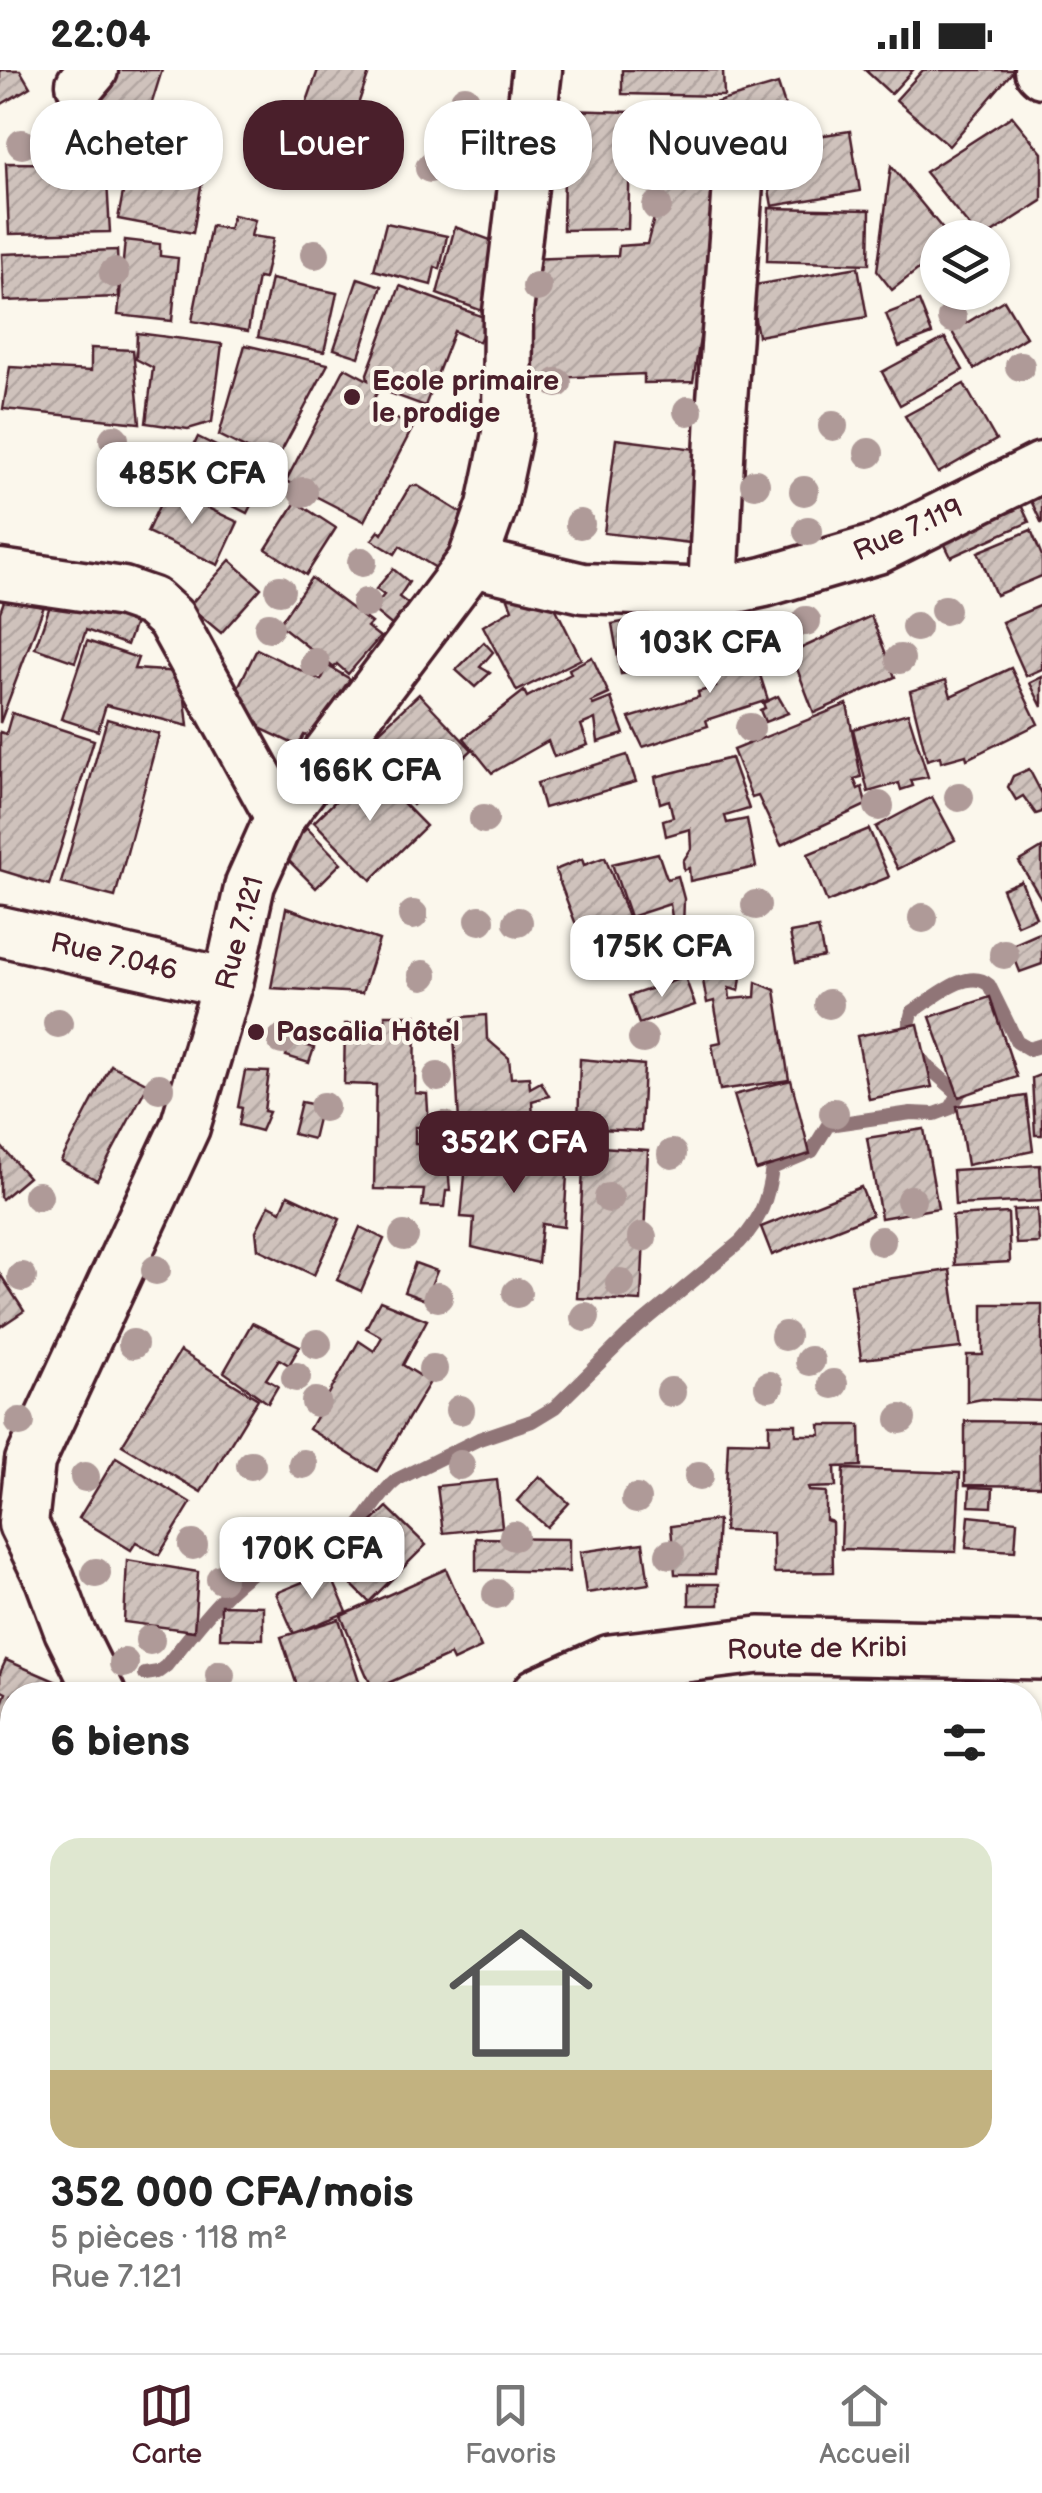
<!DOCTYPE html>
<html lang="fr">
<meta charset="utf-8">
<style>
body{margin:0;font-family:"Balsamiq Sans",sans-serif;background:#f6f6f6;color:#222;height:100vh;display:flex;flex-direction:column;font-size:38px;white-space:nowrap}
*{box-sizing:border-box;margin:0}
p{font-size:32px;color:#767676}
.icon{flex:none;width:55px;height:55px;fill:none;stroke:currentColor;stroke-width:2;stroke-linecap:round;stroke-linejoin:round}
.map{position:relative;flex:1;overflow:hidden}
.side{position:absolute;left:0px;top:1612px;width:1042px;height:672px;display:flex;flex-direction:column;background:#fff;border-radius:40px 40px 0 0;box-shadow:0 2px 8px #0004}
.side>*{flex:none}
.top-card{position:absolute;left:30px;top:30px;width:982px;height:90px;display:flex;gap:20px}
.buttons{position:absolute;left:920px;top:150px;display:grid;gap:20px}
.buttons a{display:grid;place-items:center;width:90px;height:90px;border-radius:50%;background:#fff;box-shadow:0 2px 8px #0004;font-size:50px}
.price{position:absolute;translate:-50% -85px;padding:0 22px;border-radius:20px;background:#fff;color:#222;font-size:32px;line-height:65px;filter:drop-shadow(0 2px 5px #0008)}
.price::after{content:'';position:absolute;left:50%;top:60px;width:30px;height:22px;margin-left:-15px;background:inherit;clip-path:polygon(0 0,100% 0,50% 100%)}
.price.active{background:#4a1f2b;color:#fff}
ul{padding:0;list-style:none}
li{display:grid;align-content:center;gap:20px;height:530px;padding:0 50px}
li span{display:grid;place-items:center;height:310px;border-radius:30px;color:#555}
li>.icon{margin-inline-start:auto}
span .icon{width:180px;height:180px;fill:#fffc;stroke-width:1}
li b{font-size:42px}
h2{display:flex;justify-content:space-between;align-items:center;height:120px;padding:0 50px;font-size:42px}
.pill{padding:0 35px;border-radius:40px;background:#fff;box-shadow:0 2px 8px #0004;font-size:35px;line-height:90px}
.pill.active{background:#4a1f2b;color:#fff}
.status{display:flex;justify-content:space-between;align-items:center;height:70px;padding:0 50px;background:#fff;direction:ltr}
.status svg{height:28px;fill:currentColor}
.menu{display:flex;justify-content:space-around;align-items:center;height:140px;border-top:2px solid #e0e0e0;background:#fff;font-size:28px;color:#767676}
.menu a{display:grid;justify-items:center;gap:5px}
.menu .active{color:#4a1f2b}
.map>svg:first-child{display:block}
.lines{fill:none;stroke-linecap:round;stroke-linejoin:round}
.stream{stroke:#907477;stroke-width:14}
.building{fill:url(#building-hatch);stroke:#4a1f2b;stroke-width:2.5}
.street-casing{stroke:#4a1f2b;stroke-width:55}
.secondary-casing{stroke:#4a1f2b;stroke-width:62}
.primary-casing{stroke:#4a1f2b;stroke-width:62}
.street{stroke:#fbf7ec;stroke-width:48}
.secondary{stroke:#fbf7ec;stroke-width:55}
.primary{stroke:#fbf7ec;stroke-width:55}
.tree{fill:#af9a98}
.poi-dot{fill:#4a1f2b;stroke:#fbf7ec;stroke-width:4}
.labels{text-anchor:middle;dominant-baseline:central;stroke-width:8;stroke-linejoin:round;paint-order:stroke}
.poi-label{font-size:28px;font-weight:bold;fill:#4a1f2b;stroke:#fbf7ec;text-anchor:start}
.street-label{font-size:28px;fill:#4a1f2b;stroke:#fbf7ec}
</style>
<div class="status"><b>22:04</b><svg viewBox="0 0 49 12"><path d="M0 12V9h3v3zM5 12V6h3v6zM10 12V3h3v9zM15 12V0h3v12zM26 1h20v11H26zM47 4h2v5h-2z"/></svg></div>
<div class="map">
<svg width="1042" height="2283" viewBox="0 0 1042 2283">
<defs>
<pattern id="building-hatch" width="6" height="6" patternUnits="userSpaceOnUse" patternTransform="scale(2.5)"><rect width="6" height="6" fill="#cfc2bc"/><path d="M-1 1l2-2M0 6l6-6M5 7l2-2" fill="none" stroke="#b3a6a2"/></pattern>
</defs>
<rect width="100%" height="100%" fill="#fbf7ec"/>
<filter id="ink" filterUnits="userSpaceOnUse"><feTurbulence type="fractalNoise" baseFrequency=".01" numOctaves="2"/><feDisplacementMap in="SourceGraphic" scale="20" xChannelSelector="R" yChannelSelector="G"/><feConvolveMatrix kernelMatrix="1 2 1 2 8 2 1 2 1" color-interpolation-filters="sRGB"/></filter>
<g filter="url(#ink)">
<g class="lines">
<path class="stream" d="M145,1604L158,1602L166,1596C202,1552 233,1504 288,1483C306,1477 332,1477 348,1467C364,1457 378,1423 398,1409L479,1369L532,1351L555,1337L628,1265L740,1172C761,1150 768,1127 772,1098L812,1081L828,1055L911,1043L935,1044L951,1038L959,1024L925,994L906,967L912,942C932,930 967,896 989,915L1017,972L1029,979L1042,975"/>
</g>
<g class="building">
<path d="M0,0H20L30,17L0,35Z"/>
<path d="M115,0H162L149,42L141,39L135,58L82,43Z"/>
<path d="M318,0H370L331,112L282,103Z"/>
<path d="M622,0H723L724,26L622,24Z"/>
<path d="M865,0H913L891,24Z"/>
<path d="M923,0H1014L949,76L896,30Z"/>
<path d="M778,14L794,63L716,85L701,37Z"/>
<path d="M565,40L631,42L628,159L563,160Z"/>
<path d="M1012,46L1042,83V131L984,168H979L925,102Z"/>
<path d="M850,61L860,121L772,136L761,75Z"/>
<path d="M131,80L205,94L193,163L118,149Z"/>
<path d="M6,93L106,94L110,162L9,164Z"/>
<path d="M728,95L693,312L644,313V304L529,309L525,189L618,186L619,176L647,174L667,100Z"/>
<path d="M891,96L950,168H938V184L892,220L877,201Z"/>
<path d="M769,138L870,140L869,194L767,191Z"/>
<path d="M233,145L255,150L251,166L273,169L264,209L258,208L248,261L192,251L211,156L229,159Z"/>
<path d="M386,153L447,166L440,199L435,197L431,215L374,200Z"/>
<path d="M455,157L496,172L494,216L487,215L485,242L437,224Z"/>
<path d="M125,170L160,174V186L178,188L172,251L118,245Z"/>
<path d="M117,180L119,227L4,231L2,184Z"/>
<path d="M858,197L867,247L758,266L749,216Z"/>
<path d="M358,208L382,216L359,287L334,279Z"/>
<path d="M271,209L337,223L324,282L258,267Z"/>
<path d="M400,216L489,249L479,272L454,261L425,336L379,319L370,336L413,357L364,451L286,411L345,298L368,310L367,304Z"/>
<path d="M1004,230L1026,267L974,299L952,262Z"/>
<path d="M919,231L932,264L899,277L886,244Z"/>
<path d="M137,263L222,274L212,352L188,359L146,353L153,298L136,289Z"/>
<path d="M945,268L963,300L900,335L882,302Z"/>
<path d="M245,275L328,294L275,393L219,365Z"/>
<path d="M91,278L133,280L140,353L3,339L10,297L91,301Z"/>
<path d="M964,314L996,370L938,403L905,346Z"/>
<path d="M198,367L268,402L247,443L178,408Z"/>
<path d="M616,369L704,380L691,473L604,463Z"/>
<path d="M1042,410V454L1025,418Z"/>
<path d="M410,416H418L471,449L441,501L400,476L395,484L372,470L379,461L382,464Z"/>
<path d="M167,419L238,452L218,495L147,462Z"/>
<path d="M1014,420L1029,452L951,487L936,456Z"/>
<path d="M296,432L336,458L306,505L266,479Z"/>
<path d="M1031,460L1042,486V506L996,525L978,482Z"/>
<path d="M230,490L261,518L221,563L189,536Z"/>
<path d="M393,499L409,512L399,527L411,536L394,557L372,539L384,525L376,519Z"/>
<path d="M311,508L371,553L367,557L380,567L348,604L337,594L334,598L279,554Z"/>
<path d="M12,509L49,523L0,653V542Z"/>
<path d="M56,519L137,547L127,575L86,560L75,592L35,578Z"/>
<path d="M526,520L553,533L581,589L517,621L483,556L512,539L508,529Z"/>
<path d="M1042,535V599L1026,606L1002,552Z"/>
<path d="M684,540L693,593L621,604L612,554Z"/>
<path d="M871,546L895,607L814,643L791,583Z"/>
<path d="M757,570L767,603L760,605L768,630L706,650L708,656L643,677L629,648L699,627L698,622L716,617L705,585Z"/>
<path d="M87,571L138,588L134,599L182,602L188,656L106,635L98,661L61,649Z"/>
<path d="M484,572L493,582L480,597L490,603L475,617L456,600Z"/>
<path d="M257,579L321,610L328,596L350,609L311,667L304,665L298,676L226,642Z"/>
<path d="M592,587L609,624L591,632L593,635L611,628L624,664L598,672L595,649L581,655L588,675L554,687L548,671L492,703L464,668L524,621L527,627L571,604L569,599Z"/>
<path d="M1011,598L1038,654L967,689L966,685L941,692L940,686L927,690L910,621L946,610L951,626Z"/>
<path d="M1042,607V637L1030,613Z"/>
<path d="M419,624L472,680L413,735L360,679Z"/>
<path d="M778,626L788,643L765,652L760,640L765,638L763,633Z"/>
<path d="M847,634L861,707L854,709L858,719L862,717L866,735L781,775L758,726L752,728L733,680Z"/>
<path d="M12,643L94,670L49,815L0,800V662L6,664Z"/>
<path d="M908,643L928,707L911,710L913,716L901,720L899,713L868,722L853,659Z"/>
<path d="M107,649L159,664L115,827L61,813Z"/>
<path d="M627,685L636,712L544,738L537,713Z"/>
<path d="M731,688L749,739L725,746L727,753L747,749L756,797L690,811L689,798L684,800L683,791L691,779L690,759L666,766L663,750L673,747L669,730L660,733L655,707Z"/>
<path d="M369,698L426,756L371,810L314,752Z"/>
<path d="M1029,699L1042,724V742L1036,744L1023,726L1016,730L1008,717L1013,706Z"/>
<path d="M932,727L955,770L898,799L876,757Z"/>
<path d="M307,758L341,793L316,818L281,783Z"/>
<path d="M869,759L889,807L827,832L808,784Z"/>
<path d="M1042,778V830L1019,792Z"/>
<path d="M658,783L667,809L678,806L684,829L683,859L674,861L670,834L630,847L612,794Z"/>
<path d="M605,787L628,847L580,865L555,800L582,789L584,795Z"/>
<path d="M1021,811L1036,847L1017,855L1002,819Z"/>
<path d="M286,838L379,870L362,923L271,918Z"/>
<path d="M818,858L824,887L796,893L790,863Z"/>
<path d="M1042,862V894L1020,902L1010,876Z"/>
<path d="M720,900L741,907L739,921L729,918L730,929L755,927L756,912L775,920L789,1010L720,1020L712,974L721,972L714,931L707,933L702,905Z"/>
<path d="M685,907L695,935L639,954L629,926Z"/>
<path d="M990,927L1017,1007L959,1027L930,947Z"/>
<path d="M385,945H416L415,1023L427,1024L429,1057H415V1074L439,1075V1084H447L450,1121H446L444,1137L422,1136L424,1120L374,1119L376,1015L344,1014L345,954L376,953V957H386Z"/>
<path d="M486,945L487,969L509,988L511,1008L529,1007L530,1018L541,1012L549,1026L532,1031L534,1064L460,1069L453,948Z"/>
<path d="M918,954L932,1017L869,1029L857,966Z"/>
<path d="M291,970L314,978L309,993L286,986Z"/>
<path d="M580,989L644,995L641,1061L578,1058Z"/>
<path d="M111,995L148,1014L97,1110L61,1091Z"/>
<path d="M245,1001L269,1002L264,1041L269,1042L261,1061L239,1055L242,1038L238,1037Z"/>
<path d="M1042,1004V1065H1035L1032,1008Z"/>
<path d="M791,1010L810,1084L756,1100L734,1025Z"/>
<path d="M1026,1026L1033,1081L967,1095L957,1036Z"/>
<path d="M301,1032L321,1036L313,1069L293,1064Z"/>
<path d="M924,1059L938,1138L881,1148L867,1068Z"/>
<path d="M532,1068H551L552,1085L568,1086L564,1157L542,1154L538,1193L472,1177L474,1148L461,1147L468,1073L531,1076Z"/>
<path d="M0,1075L28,1107L2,1129L0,1127Z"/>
<path d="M584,1076L648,1080L641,1231L577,1228Z"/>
<path d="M1040,1095L1042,1131L955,1135L953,1100Z"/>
<path d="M861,1117L872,1145L772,1185L761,1157Z"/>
<path d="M288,1125L340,1149L314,1205L258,1179L256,1161L269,1135L281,1141Z"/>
<path d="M1037,1139L1039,1173L1016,1174L1013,1140Z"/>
<path d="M1008,1143L1010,1192L955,1195L952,1146Z"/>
<path d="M360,1157L384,1169L361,1221L337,1210Z"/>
<path d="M415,1193L437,1201L425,1230L404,1222Z"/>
<path d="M950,1200L961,1278L861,1289L851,1214Z"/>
<path d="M0,1204L24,1241L0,1257Z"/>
<path d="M380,1231L427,1250L403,1295L430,1312L377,1401L309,1359L359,1271L374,1281L382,1267L366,1258Z"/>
<path d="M983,1234H1042V1331L982,1329L967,1332V1285H983Z"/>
<path d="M252,1253L300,1276L289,1295L279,1289L266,1309L278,1316L268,1333L224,1302Z"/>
<path d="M180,1281L258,1329L201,1422L122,1375Z"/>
<path d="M965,1351L1039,1352L1040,1416L965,1415Z"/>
<path d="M769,1354H796V1365H821L820,1355H860L861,1396L835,1397L836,1417L808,1418L809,1421L826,1422V1450L832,1452L833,1502L774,1503L773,1463L724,1461L728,1371L769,1372Z"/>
<path d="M116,1387L191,1433L159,1485L136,1472L131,1480L79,1448Z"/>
<path d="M844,1399L960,1403L956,1482L841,1479Z"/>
<path d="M539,1406L569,1433L547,1457L517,1431Z"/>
<path d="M497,1410L502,1457L443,1463L437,1416Z"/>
<path d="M970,1417L993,1418L992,1437L969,1436Z"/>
<path d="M387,1437L426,1475L369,1532L330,1493Z"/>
<path d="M969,1446L1017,1451L1015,1481L966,1478Z"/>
<path d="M718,1450L715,1504H675L671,1456Z"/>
<path d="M476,1468L569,1469V1502L476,1500Z"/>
<path d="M643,1473L649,1514L586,1523L580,1482Z"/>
<path d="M127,1490L198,1502L194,1561L124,1552Z"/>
<path d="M446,1499L481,1578L453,1591L450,1585L373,1620L341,1546Z"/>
<path d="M329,1501L347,1542L294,1564L276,1523Z"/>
<rect x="689" y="1514" width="30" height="21"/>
<path d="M221,1535L263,1536V1569L220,1568Z"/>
<path d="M339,1549L363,1623L300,1625L281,1567Z"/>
<path d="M6,1590L71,1618L68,1625H12V1697L0,1691V1638L6,1623L0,1620V1603Z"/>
<path d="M1,1695L12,1709V1777L0,1762Z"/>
<path d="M0,1794L12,1817V1871L0,1877Z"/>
<path d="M1030,1835L1042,1837V1945L1030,1943Z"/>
<path d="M12,1882V1913L0,1922V1891Z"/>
<path d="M12,1921V1972L0,1959V1933Z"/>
<path d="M1030,1954L1042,1955V2008L1030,2006Z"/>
<path d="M12,2034V2257L1,2268L9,2283H0V2049Z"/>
<path d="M12,2265V2272H40L35,2277L38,2279L34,2283H18L8,2269Z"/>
<path d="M301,2272L302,2283H229V2275Z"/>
<path d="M496,2272H555L521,2283H499Z"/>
<path d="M647,2272H729L731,2283H603Z"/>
<path d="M799,2272L789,2273L790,2283H765L764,2274Z"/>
<path d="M831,2272H862L863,2283H795V2276Z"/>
<path d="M946,2272H979L980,2283H947Z"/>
</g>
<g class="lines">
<defs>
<g id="street">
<path d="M1039,0L1042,3"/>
<path d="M81,14L93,0"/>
<path d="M472,492L583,518L713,523L764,512L877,479L1042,397"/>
<path d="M0,504L123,522L152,532L171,549L280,747"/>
<path d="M713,523L721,344L738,114"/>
<path d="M0,861L228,913"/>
<path d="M101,1625L69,1560L50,1509L23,1454L30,1391L185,1057L228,913L250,814L280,747L472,492L492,436L507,364L508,242L537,0"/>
<path d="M1030,2044H1042"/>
</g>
<g id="secondary">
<path d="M540,1625L611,1593L759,1575L1042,1581"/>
<path d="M116,2283L120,2272"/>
</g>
<g id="primary">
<path d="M146,2272L150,2283"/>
<path d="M76,2283L85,2272"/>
</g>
</defs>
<use href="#street" class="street-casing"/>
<use href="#secondary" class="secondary-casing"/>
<use href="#primary" class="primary-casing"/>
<use href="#street" class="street"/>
<use href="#secondary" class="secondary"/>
<use href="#primary" class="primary"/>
</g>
<g class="tree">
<circle cx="465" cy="30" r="15"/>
<circle cx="664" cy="61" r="15"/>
<circle cx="96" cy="69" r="15"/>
<circle cx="22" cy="74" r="15"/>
<circle cx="430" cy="98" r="15"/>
<circle cx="117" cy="100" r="15"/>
<circle cx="657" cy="136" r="15"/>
<circle cx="315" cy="184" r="15"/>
<circle cx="114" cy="203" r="15"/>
<circle cx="537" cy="217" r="15"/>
<circle cx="952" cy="248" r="15"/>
<circle cx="1020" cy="296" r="15"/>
<circle cx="557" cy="313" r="15"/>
<circle cx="688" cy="341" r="15"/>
<circle cx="833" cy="356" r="15"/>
<circle cx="114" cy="369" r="15"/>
<circle cx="869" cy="383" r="15"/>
<circle cx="755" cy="414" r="15"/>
<circle cx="804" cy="421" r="15"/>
<circle cx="303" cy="422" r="15"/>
<circle cx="580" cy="454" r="15"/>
<circle cx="808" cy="461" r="15"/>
<circle cx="362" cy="492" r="15"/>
<circle cx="280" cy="520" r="15"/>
<circle cx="366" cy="533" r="15"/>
<circle cx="945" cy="540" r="15"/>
<circle cx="806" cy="551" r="15"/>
<circle cx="269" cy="557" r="15"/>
<circle cx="916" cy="557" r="15"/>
<circle cx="900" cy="589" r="15"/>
<circle cx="315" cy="593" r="15"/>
<circle cx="750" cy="658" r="15"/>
<circle cx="959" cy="727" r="15"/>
<circle cx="879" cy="736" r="15"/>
<circle cx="484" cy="749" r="15"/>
<circle cx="756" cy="835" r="15"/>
<circle cx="413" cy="845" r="15"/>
<circle cx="923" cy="848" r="15"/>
<circle cx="480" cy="850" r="15"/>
<circle cx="518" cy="852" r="15"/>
<circle cx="635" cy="877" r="15"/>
<circle cx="1004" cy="884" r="15"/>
<circle cx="423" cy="905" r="15"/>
<circle cx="829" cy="934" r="15"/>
<circle cx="58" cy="953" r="15"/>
<circle cx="643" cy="969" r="15"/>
<circle cx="282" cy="970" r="15"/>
<circle cx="438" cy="1007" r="15"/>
<circle cx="159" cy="1018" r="15"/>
<circle cx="324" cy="1037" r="15"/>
<circle cx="834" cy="1043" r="15"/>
<circle cx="444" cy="1056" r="15"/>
<circle cx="672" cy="1084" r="15"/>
<circle cx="38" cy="1126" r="15"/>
<circle cx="609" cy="1128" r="15"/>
<circle cx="911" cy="1130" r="15"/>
<circle cx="404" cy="1166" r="15"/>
<circle cx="642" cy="1167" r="15"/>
<circle cx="881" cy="1171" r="15"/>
<circle cx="156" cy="1200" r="15"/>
<circle cx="22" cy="1207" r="15"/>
<circle cx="620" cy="1213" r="15"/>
<circle cx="517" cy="1223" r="15"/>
<circle cx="438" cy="1227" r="15"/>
<circle cx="585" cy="1247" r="15"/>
<circle cx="785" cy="1266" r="15"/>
<circle cx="133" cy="1274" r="15"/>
<circle cx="317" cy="1274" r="15"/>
<circle cx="810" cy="1291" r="15"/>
<circle cx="433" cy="1299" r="15"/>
<circle cx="296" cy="1307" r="15"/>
<circle cx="833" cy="1314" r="15"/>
<circle cx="769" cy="1316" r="15"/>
<circle cx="671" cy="1322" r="15"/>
<circle cx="316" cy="1332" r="15"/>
<circle cx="460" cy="1340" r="15"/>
<circle cx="901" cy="1349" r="15"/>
<circle cx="20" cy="1352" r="15"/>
<circle cx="303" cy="1394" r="15"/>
<circle cx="251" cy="1395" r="15"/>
<circle cx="460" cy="1395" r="15"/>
<circle cx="699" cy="1406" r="15"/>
<circle cx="85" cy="1407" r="15"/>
<circle cx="636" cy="1429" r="15"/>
<circle cx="514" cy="1466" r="15"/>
<circle cx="193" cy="1475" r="15"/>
<circle cx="670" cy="1484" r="15"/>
<circle cx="96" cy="1503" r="15"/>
<circle cx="221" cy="1509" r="15"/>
<circle cx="497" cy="1524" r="15"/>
<circle cx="150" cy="1570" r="15"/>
<circle cx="124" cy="1593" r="15"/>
<circle cx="220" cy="1605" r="15"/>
</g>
</g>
<g class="poi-dot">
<circle cx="352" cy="327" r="10"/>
<circle cx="256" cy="962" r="10"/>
</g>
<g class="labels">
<g class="poi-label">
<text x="372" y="311">Ecole primaire<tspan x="372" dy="32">le prodige</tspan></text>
<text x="276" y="962">Pascalia Hôtel</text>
</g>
<g class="street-label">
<text transform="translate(908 460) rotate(-24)">Rue 7.119</text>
<text transform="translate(240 863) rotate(-75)">Rue 7.121</text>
<text transform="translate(114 887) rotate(13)">Rue 7.046</text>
<text transform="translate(817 1579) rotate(-1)">Route de Kribi</text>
</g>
</g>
</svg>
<div class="buttons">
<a><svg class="icon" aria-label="layers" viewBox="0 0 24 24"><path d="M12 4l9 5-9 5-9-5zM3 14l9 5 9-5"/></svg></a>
</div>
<b class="price" style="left:192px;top:457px">485K CFA</b>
<b class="price" style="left:710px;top:626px">103K CFA</b>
<b class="price" style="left:370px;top:754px">166K CFA</b>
<b class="price" style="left:662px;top:930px">175K CFA</b>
<b class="price active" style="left:514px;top:1126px">352K CFA</b>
<b class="price" style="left:312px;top:1532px">170K CFA</b>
<div class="top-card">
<a class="pill">Acheter</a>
<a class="pill active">Louer</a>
<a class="pill">Filtres</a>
<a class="pill">Nouveau</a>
</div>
<section class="side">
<h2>6 biens<svg class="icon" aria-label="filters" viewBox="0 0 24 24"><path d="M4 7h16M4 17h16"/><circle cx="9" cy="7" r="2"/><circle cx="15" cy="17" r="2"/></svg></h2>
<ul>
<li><span style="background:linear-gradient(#dfe7d0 75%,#c2b280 0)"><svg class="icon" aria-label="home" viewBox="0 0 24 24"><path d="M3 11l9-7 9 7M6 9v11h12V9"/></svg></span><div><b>352 000 CFA/mois</b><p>5 pièces · 118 m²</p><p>Rue 7.121</p></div></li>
</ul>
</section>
</div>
<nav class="menu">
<a class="active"><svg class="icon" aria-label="map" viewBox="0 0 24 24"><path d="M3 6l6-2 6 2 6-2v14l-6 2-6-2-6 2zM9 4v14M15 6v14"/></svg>Carte</a>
<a><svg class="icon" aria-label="saved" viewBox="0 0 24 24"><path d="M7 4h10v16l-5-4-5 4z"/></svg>Favoris</a>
<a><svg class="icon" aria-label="home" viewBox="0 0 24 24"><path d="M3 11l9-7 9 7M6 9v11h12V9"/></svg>Accueil</a>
</nav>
